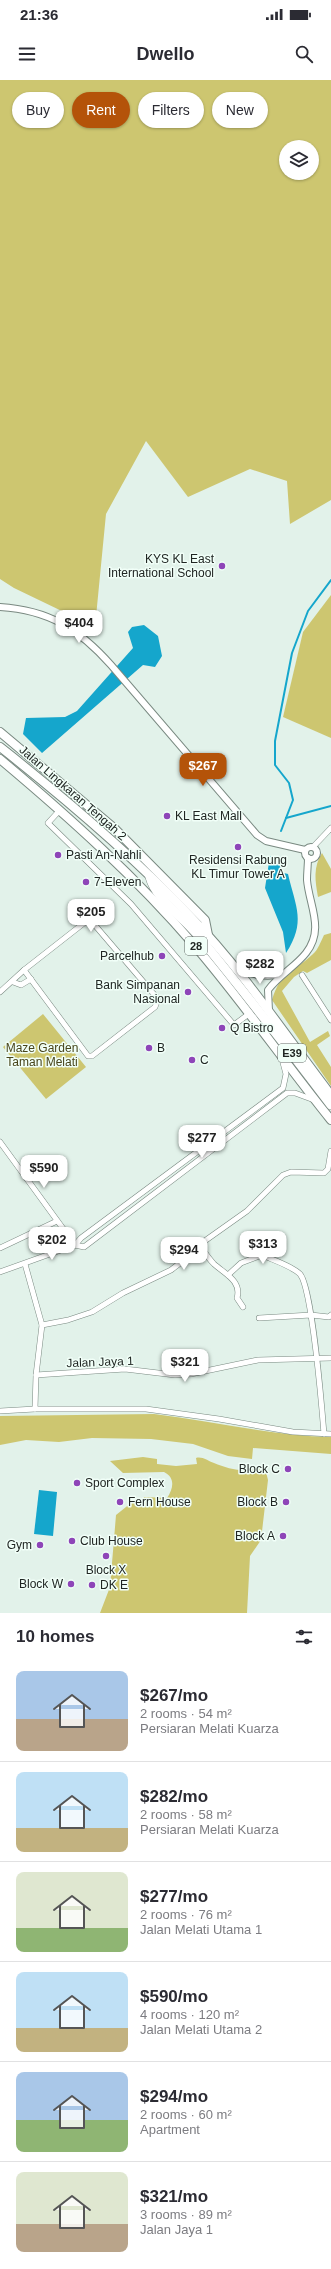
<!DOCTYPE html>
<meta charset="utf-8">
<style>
body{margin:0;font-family:Arial,sans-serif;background:#f2f2f3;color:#2b2b33;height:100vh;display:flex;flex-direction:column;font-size:15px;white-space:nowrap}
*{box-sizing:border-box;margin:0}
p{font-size:13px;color:#7c7c81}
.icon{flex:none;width:22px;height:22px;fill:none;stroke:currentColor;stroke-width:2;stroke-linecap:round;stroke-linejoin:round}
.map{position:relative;height:1533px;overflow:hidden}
.sheet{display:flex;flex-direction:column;background:#fff;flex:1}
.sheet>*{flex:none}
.hud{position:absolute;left:12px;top:12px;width:307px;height:36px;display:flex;gap:8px}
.tools{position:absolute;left:279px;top:60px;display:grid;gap:8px}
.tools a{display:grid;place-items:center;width:40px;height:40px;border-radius:50%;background:#fff;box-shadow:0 1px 3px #0004;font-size:20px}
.price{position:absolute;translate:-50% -34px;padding:0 9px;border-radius:8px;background:#fff;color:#222;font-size:13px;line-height:26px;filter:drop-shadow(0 1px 2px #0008)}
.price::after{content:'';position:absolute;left:50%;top:24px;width:12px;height:9px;margin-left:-6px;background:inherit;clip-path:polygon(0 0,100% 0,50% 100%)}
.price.active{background:#b45309;color:#fff}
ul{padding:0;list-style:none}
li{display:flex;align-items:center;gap:12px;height:100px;padding:0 16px}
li+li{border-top:1px solid #e1e1e2}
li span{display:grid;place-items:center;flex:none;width:112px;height:80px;border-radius:8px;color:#555}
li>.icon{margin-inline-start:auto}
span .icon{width:48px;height:48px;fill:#fffc;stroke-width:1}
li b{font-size:17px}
h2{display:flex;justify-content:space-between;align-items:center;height:48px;padding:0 16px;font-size:17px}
.pill{padding:0 14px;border-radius:18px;background:#fff;box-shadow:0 1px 3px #0004;font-size:14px;line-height:36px}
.pill.active{background:#b45309;color:#fff}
.status{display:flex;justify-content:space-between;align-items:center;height:28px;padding:0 20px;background:#fff;direction:ltr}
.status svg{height:11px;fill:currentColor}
header{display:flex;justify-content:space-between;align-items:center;height:52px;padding:0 16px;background:#fff;font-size:18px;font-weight:800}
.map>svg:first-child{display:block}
.green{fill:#cdc670;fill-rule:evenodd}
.water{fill:#15a6cc}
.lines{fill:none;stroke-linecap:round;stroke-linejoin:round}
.stream{stroke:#15a6cc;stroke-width:2}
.minor-casing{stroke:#798981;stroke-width:6}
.tertiary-casing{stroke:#798981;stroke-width:8}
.trunk-casing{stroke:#798981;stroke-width:10}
.motorway-casing{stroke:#798981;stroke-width:10}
.minor{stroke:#fff;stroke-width:5}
.tertiary{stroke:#fff;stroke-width:6}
.trunk{stroke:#fff;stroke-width:8}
.motorway{stroke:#fff;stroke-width:9}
.poi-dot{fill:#8e45b8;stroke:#f1fff8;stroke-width:1.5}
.labels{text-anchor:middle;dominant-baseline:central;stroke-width:3;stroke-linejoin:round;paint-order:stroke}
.shield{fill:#f1fff8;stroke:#5f6763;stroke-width:1}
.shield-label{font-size:11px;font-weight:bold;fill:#202623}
.poi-label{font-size:12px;fill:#202623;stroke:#f1fff8;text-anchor:start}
.street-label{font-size:12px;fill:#202623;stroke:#f1fff8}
.park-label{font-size:12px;fill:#48451b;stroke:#f1fff8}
</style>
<div class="status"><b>21:36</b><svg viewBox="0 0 49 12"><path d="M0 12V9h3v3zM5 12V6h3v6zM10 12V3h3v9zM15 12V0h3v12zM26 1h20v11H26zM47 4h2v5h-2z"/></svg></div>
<header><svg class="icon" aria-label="menu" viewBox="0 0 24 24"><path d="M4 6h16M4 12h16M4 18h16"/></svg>Dwello<svg class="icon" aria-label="search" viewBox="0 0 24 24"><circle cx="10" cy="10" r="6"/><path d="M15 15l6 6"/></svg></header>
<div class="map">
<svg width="331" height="1533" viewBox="0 0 331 1533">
<rect width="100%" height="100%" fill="#e2f2ea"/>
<g class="green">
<path d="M0,0H331V420L290,444L287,401L250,389L188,417L146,361L106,434L95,547L14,508L0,499ZM286,67H312V93H286Z"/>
<path d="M331,515V658L283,637L303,552Z"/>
<path d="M322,773L331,789V812L318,817C315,801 313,787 322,773Z"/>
<path d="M331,853V880L307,893L303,891L294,897L282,911L310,962L328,951L330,956L317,965L331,987V1006L272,920C281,890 293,893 313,874C318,870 321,861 324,855Z"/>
<path d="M43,934L86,987L46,1019L3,967Z"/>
<path d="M154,1334C213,1341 272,1356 331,1357V1374L253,1368L252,1379L228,1376L193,1364L151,1359L92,1358L59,1362L26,1360L0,1365V1336Z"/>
<path d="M143,1377L157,1379V1384L176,1386L197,1384L196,1378C202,1376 208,1381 214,1383C228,1389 245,1393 259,1388L266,1392L268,1400L261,1460L250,1476L247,1533H100L110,1507L116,1435L136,1419H143L144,1417L167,1418C173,1409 176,1398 164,1392L123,1393L110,1381Z"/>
</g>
<g class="water">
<path d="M144,545L158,556L162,576L155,587L143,585L42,673L23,654L26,638L65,637L77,631L133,568L128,552L132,547Z"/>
<path d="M270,776L282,777L280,792L288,794C296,828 306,842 286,873L283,852L265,808Z"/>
<path d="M39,1410L57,1412L53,1456L34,1454Z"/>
</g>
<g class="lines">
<g class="stream">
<path d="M286,738L331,726"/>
<path d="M281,751L293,720L289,703L275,685V661L292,573L308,531L331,500"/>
</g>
<defs>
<g id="minor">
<path d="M60,730L48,743L131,824L234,945L250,933"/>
<path d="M313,767L331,748"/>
<path d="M84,843H93L158,919L155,927L92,976H88L24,890Z"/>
<path d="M302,895L331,940"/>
<path d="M13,902L21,905L31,899"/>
<path d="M0,912L24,890"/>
<path d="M0,1062L75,1165"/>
<path d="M75,1165L81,1158L283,1008L286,994L282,979"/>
<path d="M201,1167C205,1173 209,1179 214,1184C225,1194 242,1201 237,1218L243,1227"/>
<path d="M0,1168L57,1141"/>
<path d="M25,1184L42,1245L36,1295L35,1329"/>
<path d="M0,1192L75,1165L84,1167L287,1013H295L314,1020"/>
<path d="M228,1195L241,1183L262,1175C273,1180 292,1186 300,1194C312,1208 322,1329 324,1354"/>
<path d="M259,1238L311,1235L329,1237L331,1235"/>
<path d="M42,1245L68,1240L92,1232L123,1213L171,1190L201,1167L199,1165L247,1131L283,1095L291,1092L324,1093L328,1089L331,1071"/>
<path d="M36,1295L125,1289L175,1295L191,1294L258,1280L331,1278"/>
<path d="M0,1331L35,1329H146L219,1339L293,1352L331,1354"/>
</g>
<g id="tertiary">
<path d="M0,527C49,530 79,549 111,585L257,755L266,761L305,770"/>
<circle cx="311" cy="773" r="6"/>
<path d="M237,890C253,894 265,898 281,894"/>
<path d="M269,931L268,910C279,895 295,887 306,873C325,849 309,825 307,800C307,792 308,785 308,778"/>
</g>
<g id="trunk">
<path d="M0,652L114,748L205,840L208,855"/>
<path d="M0,667C66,719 132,775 190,836C243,891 285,955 331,1015"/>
<path d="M0,679C69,737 136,797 195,866C243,922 285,983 331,1040"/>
</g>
<path id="motorway" d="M150,797C156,819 182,836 196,853C242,909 287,967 331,1025"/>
</defs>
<use href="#minor" class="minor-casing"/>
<use href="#tertiary" class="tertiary-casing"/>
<use href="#trunk" class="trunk-casing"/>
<use href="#motorway" class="motorway-casing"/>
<use href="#minor" class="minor"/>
<use href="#tertiary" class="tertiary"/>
<use href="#trunk" class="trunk"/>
<use href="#motorway" class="motorway"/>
</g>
<g class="poi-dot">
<circle cx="222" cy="486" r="4"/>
<circle cx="167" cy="736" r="4"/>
<circle cx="238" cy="767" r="4"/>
<circle cx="58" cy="775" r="4"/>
<circle cx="86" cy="802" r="4"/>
<circle cx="162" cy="876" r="4"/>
<circle cx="188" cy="912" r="4"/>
<circle cx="222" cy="948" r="4"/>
<circle cx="149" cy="968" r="4"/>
<circle cx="192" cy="980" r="4"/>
<circle cx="288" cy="1389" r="4"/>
<circle cx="77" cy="1403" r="4"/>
<circle cx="120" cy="1422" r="4"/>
<circle cx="286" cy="1422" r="4"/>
<circle cx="283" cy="1456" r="4"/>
<circle cx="72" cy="1461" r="4"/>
<circle cx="40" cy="1465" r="4"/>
<circle cx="106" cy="1476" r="4"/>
<circle cx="71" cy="1504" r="4"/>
<circle cx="92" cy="1505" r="4"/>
</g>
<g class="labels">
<g class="shield">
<rect x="185" y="857" width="22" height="18" rx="3"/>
<rect x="278" y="964" width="28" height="18" rx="3"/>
</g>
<g class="shield-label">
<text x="196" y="866">28</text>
<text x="292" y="973">E39</text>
</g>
<g class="poi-label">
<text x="214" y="479" text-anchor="end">KYS KL East<tspan x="214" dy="14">International School</tspan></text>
<text x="175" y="736">KL East Mall</text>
<text x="66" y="775">Pasti An-Nahli</text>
<text x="238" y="780" text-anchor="middle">Residensi Rabung<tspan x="238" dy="14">KL Timur Tower A</tspan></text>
<text x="94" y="802">7-Eleven</text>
<text x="154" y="876" text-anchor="end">Parcelhub</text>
<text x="180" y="905" text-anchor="end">Bank Simpanan<tspan x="180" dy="14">Nasional</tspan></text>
<text x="230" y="948">Q Bistro</text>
<text x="157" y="968">B</text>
<text x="200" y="980">C</text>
<text x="280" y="1389" text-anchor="end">Block C</text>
<text x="85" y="1403">Sport Complex</text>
<text x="128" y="1422">Fern House</text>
<text x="278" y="1422" text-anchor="end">Block B</text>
<text x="275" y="1456" text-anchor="end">Block A</text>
<text x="80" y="1461">Club House</text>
<text x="32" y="1465" text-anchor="end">Gym</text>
<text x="106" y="1490" text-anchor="middle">Block X</text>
<text x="63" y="1504" text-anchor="end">Block W</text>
<text x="100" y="1505">DK E</text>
</g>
<g class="street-label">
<text transform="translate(73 713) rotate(41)">Jalan Lingkaran Tengah 2</text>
<text transform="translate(100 1282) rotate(-2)">Jalan Jaya 1</text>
</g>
<g class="park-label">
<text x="42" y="968">Maze Garden<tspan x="42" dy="14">Taman Melati</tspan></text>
</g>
</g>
</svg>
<div class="tools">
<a><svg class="icon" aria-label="layers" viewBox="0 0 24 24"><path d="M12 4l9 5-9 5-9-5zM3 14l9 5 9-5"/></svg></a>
</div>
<b class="price" style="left:79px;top:564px">$404</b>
<b class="price active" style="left:203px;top:707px">$267</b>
<b class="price" style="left:91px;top:853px">$205</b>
<b class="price" style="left:260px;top:905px">$282</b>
<b class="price" style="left:202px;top:1079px">$277</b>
<b class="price" style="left:44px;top:1109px">$590</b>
<b class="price" style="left:52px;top:1181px">$202</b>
<b class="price" style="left:263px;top:1185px">$313</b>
<b class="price" style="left:184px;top:1191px">$294</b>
<b class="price" style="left:185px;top:1303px">$321</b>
<div class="hud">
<a class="pill">Buy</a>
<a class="pill active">Rent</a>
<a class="pill">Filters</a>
<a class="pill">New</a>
</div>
</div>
<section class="sheet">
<h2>10 homes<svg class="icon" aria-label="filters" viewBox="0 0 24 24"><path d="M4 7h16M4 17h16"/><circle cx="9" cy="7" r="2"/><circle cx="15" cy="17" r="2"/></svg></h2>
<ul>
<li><span style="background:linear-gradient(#a9c7e8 60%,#b9a48a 0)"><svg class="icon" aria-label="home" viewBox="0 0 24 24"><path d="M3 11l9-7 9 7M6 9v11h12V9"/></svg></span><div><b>$267/mo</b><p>2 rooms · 54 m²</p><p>Persiaran Melati Kuarza</p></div></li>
<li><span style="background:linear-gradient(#bfe0f5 70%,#c2b280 0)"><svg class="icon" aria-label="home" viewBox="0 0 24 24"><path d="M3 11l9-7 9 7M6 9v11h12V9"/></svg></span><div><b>$282/mo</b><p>2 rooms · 58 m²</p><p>Persiaran Melati Kuarza</p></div></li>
<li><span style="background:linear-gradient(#dfe7d0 70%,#8fb573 0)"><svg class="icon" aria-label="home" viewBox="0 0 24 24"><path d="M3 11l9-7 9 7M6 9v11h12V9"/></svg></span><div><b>$277/mo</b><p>2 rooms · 76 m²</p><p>Jalan Melati Utama 1</p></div></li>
<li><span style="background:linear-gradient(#bfe0f5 70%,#c2b280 0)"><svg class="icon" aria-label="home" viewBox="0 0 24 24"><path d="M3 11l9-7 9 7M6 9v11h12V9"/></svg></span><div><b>$590/mo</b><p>4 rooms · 120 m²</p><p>Jalan Melati Utama 2</p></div></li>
<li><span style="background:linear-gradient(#a9c7e8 60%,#8fb573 0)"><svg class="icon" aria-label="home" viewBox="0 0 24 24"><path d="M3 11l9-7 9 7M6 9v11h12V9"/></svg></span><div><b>$294/mo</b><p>2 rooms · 60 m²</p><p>Apartment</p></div></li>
<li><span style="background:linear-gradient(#dfe7d0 65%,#b9a48a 0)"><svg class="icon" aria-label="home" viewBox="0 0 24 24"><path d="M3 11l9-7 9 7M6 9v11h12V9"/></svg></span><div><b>$321/mo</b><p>3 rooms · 89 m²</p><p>Jalan Jaya 1</p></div></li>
</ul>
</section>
